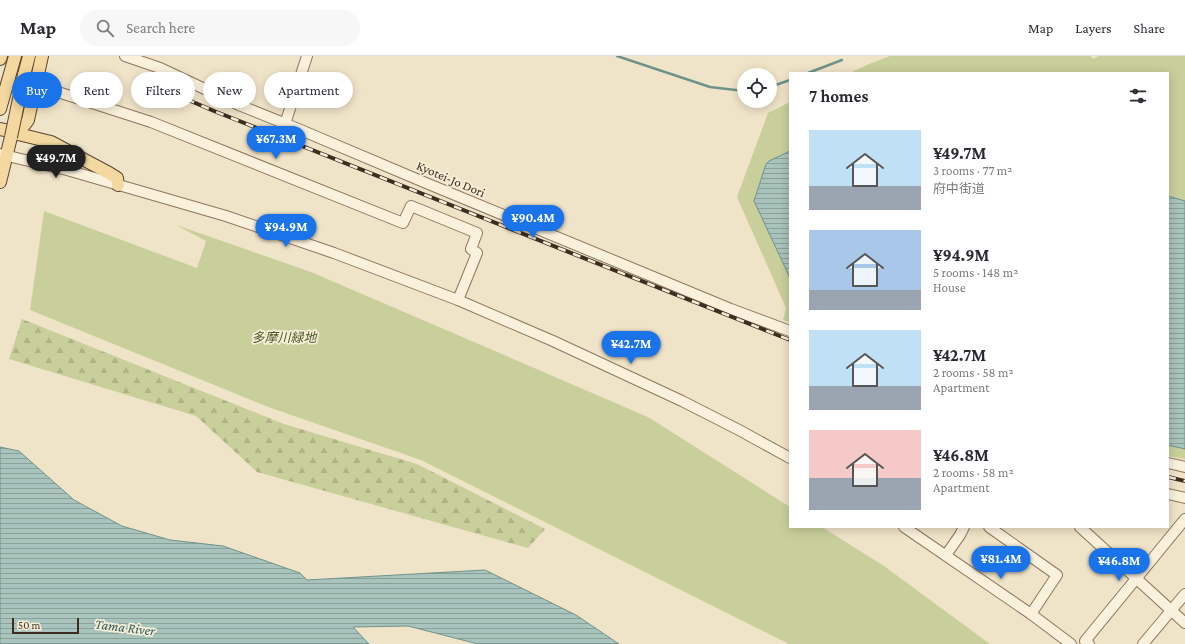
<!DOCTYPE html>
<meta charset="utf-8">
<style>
body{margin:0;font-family:"Crimson Pro","Noto Sans JP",serif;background:#f7f7f7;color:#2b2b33;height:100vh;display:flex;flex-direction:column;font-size:15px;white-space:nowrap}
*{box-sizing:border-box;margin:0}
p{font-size:13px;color:#7c7c81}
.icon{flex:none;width:22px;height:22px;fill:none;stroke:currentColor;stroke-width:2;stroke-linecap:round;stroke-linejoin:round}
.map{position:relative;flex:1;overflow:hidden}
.side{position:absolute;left:789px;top:16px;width:380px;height:456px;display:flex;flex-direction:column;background:#fff;border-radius:0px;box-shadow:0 2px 10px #0003}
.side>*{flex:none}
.top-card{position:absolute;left:12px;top:16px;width:380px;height:36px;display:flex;gap:8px}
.tools{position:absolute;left:737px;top:12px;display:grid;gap:8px}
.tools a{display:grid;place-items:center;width:40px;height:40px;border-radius:50%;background:#fff;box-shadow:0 2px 10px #0003;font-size:20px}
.scale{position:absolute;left:12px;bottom:10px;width:67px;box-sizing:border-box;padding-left:4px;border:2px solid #3d2e20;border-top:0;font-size:11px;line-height:14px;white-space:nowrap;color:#3d2e20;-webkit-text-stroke:3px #f7eed8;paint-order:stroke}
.price{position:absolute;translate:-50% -34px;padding:0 9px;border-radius:14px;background:#1a73e8;color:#fff;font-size:13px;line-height:26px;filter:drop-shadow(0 1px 2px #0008)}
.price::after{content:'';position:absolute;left:50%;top:24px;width:12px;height:9px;margin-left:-6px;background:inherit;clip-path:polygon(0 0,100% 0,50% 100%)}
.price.current{background:#222;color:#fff}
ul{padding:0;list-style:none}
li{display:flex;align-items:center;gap:12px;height:100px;padding:0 20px}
li span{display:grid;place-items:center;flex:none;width:112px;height:80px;border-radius:0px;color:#555}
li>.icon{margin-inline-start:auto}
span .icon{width:48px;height:48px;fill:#fffc;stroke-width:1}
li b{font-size:17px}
h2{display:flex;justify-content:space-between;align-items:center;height:48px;padding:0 20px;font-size:17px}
.tag{padding:0 14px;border-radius:18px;background:#fff;box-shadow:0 2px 10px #0003;font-size:14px;line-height:36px}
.tag.current{background:#1a73e8;color:#fff}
header{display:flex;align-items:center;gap:24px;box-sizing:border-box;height:56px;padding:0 20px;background:#fff;border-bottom:1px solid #e1e1e2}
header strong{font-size:19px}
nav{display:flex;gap:22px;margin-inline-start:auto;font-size:14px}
.search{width:280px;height:36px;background:#f7f7f7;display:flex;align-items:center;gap:10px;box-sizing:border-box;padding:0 14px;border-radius:22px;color:#7c7c81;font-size:15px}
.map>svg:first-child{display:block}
.green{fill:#c9cf9b}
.forest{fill:url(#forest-firs)}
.water{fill:url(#water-rules);stroke:#6f938a}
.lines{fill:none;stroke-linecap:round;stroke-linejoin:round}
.stream{stroke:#6f938a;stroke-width:2.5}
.minor-casing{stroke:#8d765c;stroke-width:12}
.major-casing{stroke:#5b4430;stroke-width:14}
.minor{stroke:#faf1dc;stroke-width:10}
.major{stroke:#f3d9a0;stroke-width:12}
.rail-casing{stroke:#3d2e20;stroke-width:4}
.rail{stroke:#f7eed8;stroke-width:2.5;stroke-dasharray:8;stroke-linecap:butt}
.major-bridge-casing{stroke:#5b4430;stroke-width:14;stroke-linecap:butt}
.major-bridge{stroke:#f3d9a0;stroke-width:12}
.labels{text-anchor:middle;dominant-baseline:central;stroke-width:3.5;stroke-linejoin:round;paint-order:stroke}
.street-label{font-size:13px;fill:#3d2e20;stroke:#f7eed8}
.park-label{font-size:13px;font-style:italic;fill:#4d5a26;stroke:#f7eed8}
.water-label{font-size:14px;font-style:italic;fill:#2f5d5a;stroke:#f7eed8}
</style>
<header>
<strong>Map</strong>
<div class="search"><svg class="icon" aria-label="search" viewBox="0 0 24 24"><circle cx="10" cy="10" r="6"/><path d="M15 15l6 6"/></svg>Search here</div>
<nav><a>Map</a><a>Layers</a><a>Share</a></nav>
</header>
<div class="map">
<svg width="1185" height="588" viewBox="0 0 1185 588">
<defs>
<pattern id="forest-firs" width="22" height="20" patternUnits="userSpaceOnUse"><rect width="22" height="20" fill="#c9cf9b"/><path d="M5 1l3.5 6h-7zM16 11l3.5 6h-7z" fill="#aeb285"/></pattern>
<pattern id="water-rules" width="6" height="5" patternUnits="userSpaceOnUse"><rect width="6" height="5" fill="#a9c4bc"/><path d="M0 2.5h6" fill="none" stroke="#8ba098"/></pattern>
</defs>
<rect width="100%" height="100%" fill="#f0e4c8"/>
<g class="green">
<path d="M890,0H1090L1094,3L1098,0H1185V403L1168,400V17H850L869,8Z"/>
<path d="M790,46V266L783,264L786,252L737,141L768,57Z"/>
<path d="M44,155L197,212L206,185L176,169L311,216L648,361L790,451V471H822L884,510L990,588H789L421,404L271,352L30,254Z"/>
</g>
<path class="forest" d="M22,263L284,368L417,408L545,473L528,492L257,416L196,360L9,303Z"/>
<g class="water">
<path d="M790,95V222L754,145L766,108L769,105Z"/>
<path d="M1168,140L1185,145V393L1168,389Z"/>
<path d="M0,391L19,395L74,444L122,470L170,484L223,490L300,517L307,524L485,514L576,559L619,588H478L408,570L353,571L369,588H0Z"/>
</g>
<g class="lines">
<g class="stream">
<path d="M617,0L710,31L744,35"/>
<path d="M808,17L842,4"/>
<path d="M770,31L790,24"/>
</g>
<defs>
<g id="minor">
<path d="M125,0L160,12L239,49L296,72L426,127L731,253L790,275"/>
<path d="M36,29L151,66L403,167L411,150L477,177L471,193L477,197L458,244"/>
<path d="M285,68L307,0"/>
<path d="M0,98L67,114L226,160L334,197L458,244L553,285L682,345L739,374L790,402"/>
<path d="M1168,407L1185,411"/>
<path d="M1168,438L1185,442"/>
<path d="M904,471L1031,558L1071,588"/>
<path d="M989,471L1057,519L1031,558"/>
<path d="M1080,471L1185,567"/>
<path d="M946,499L960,479L964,471"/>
<path d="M1089,588L1085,585L1185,463"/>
<path d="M1143,588L1185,538"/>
</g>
<g id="major">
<path d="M0,3L1,0"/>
<path d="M24,19L29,0"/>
<path d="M0,53L15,0"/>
<path d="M0,73C12,76 21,76 28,64L42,0"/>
<path d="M10,76L51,86L109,117L117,122L118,129"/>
<path d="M0,126L11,81"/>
</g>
</defs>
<use href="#minor" class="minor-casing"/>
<use href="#major" class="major-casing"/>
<use href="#minor" class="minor"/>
<use href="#major" class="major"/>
<defs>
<g id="rail">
<path d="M172,37L214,55L790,284"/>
<path d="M1168,421L1185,425"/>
</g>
</defs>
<use href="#rail" class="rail-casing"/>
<use href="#rail" class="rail"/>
<defs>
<path id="major-bridge" d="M11,81L24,19"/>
</defs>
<use href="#major-bridge" class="major-bridge-casing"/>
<use href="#major-bridge" class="major-bridge"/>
</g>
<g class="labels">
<g class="street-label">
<text transform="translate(451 123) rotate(23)">Kyotei-Jo Dori</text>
</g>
<g class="park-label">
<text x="284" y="281">多摩川緑地</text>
</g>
<g class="water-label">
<text transform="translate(125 571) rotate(7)">Tama River</text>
</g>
</g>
</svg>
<div class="tools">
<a><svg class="icon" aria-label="locate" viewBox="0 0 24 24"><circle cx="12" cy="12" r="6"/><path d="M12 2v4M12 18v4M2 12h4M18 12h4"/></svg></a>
</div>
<div class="scale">50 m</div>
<b class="price" style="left:276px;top:104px">¥67.3M</b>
<b class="price current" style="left:56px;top:123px">¥49.7M</b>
<b class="price" style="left:533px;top:183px">¥90.4M</b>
<b class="price" style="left:286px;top:192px">¥94.9M</b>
<b class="price" style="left:631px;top:309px">¥42.7M</b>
<b class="price" style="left:1001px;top:524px">¥81.4M</b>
<b class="price" style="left:1119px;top:526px">¥46.8M</b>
<div class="top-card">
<a class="tag current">Buy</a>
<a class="tag">Rent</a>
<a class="tag">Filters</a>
<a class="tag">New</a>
<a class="tag">Apartment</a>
</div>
<section class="side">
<h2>7 homes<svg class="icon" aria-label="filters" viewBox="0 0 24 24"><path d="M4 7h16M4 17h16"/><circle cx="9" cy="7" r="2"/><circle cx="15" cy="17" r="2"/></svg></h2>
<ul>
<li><span style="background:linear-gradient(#bfe0f5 70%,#9aa5b1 0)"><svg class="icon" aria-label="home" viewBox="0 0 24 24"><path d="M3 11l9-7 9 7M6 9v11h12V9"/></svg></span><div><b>¥49.7M</b><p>3 rooms · 77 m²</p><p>府中街道</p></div></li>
<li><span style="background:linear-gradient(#a9c7e8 75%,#9aa5b1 0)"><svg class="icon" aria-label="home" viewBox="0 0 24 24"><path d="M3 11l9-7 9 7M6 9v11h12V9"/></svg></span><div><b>¥94.9M</b><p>5 rooms · 148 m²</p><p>House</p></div></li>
<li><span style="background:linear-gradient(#bfe0f5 70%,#9aa5b1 0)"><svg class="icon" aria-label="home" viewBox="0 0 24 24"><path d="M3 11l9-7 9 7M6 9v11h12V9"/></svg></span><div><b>¥42.7M</b><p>2 rooms · 58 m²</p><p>Apartment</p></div></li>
<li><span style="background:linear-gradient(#f6c9c9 60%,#9aa5b1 0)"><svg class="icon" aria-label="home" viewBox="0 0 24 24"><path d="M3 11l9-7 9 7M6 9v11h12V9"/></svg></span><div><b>¥46.8M</b><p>2 rooms · 58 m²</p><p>Apartment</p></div></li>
</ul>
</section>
</div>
